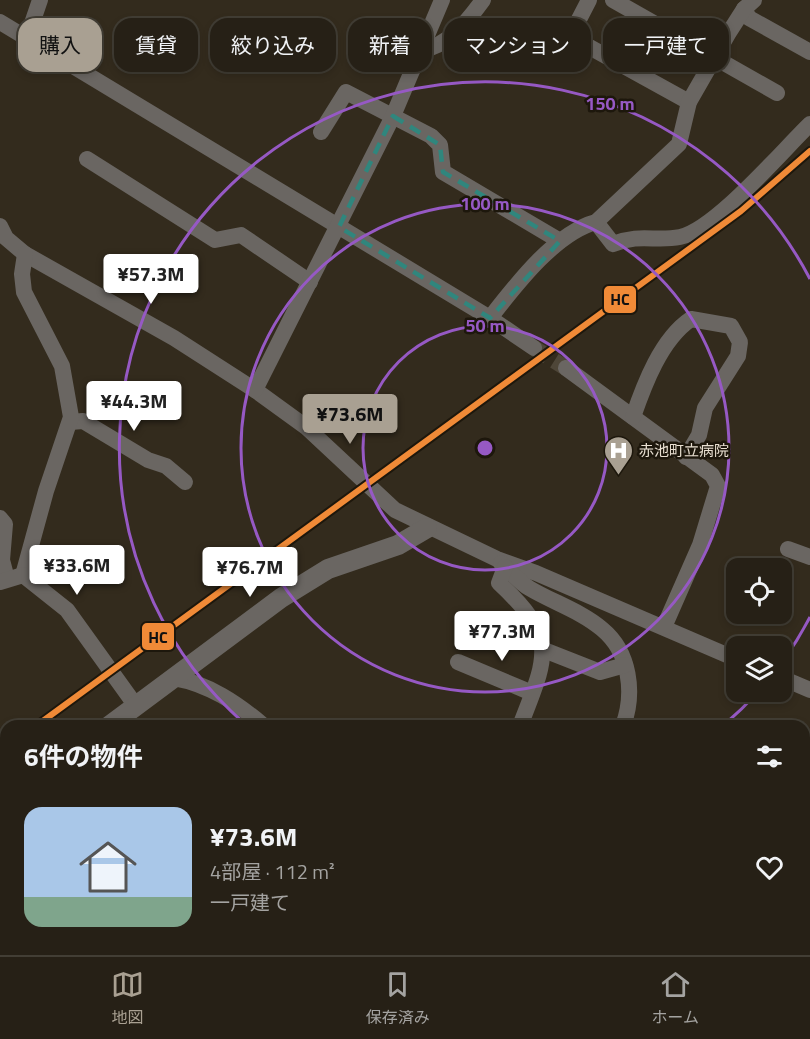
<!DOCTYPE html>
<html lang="ja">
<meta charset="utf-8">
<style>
body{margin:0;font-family:"Titillium Web","Noto Sans JP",sans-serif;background:#322d23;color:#f1f3f6;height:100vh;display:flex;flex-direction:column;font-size:22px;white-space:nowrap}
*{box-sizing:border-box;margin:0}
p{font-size:20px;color:#a4a3a1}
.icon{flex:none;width:33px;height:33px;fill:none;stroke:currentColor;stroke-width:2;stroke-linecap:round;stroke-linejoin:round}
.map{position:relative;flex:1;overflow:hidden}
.side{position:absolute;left:0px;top:720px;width:810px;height:236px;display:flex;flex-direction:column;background:#262016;border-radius:18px 18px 0 0;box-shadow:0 3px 9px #0003,0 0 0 2px #423e35}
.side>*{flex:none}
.banner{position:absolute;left:18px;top:18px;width:774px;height:54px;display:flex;gap:12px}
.buttons{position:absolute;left:726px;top:558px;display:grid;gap:12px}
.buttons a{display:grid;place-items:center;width:66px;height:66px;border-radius:12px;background:#262016;box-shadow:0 3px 9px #0003,0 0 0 2px #423e35;font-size:30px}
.price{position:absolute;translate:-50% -51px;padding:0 14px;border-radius:6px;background:#fff;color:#222;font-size:20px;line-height:39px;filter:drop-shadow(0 2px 3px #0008)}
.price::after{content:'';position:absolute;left:50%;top:36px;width:18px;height:14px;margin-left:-9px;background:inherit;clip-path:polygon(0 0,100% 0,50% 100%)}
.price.selected{background:#a9a092;color:#111}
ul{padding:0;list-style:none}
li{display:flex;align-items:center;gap:18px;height:150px;padding:0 24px}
li span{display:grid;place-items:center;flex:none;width:168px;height:120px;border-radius:18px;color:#555}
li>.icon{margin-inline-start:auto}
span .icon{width:72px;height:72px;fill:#fffc;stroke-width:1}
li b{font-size:26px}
h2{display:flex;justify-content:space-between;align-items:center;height:72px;padding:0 24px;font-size:26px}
.tag{padding:0 21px;border-radius:18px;background:#262016;box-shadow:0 3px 9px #0003,0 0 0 2px #423e35;font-size:21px;line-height:54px}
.tag.selected{background:#a9a092;color:#111}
.tabs{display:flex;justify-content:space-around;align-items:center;height:84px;border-top:2px solid #423e35;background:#262016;font-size:16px;color:#a4a3a1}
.tabs a{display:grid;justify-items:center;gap:3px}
.tabs .selected{color:#a9a092}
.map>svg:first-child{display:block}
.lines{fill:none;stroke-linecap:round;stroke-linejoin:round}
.minor-tunnel{stroke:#4e4638;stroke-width:16;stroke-dasharray:16 8;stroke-linecap:butt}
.minor{stroke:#6a6662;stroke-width:16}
.tertiary{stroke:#6a6662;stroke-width:20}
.rail-1-casing{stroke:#1d170c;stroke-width:10}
.rail-1{stroke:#f08a37;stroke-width:6}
.marked{fill:none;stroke:#30867d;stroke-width:4.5;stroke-dasharray:12 8;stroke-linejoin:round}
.ring{fill:none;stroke:#9659c4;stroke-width:3}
.labels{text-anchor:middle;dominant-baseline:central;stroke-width:5;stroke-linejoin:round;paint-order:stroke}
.poi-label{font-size:15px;fill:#e8dfd1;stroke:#1d170c;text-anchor:start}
.centre{fill:#9659c4;stroke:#1d170c;stroke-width:3}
.ring-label{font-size:18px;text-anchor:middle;font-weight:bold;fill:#9659c4;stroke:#1d170c;stroke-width:5;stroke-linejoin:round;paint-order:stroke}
.line-badge{stroke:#1d170c;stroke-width:2}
.pale-badge-label{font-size:16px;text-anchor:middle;font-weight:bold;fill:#111}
</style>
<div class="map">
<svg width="810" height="955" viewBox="0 0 810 955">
<rect width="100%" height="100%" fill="#332b1d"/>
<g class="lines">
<path class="minor-tunnel" d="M534,348L566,368"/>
<g class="minor">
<path d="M589,0L573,31L575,39L689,102"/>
<path d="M613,0L777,93"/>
<path d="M744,9L749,18L810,52"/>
<path d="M0,22L490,318L534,348"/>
<path d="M27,38L40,0"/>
<path d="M420,51C448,46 467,22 483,0"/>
<path d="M321,132L346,92L431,136L440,145L443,172L560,241"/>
<path d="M87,159L215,240L241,235L310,282"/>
<path d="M596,222L613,244C641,233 655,242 680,237C715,230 782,151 810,124"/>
<path d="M0,226L6,238L25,254L174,338L255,390L306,427L395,510L497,559L536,573L736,659"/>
<path d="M490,318C515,286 555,233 596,222L679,144L689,102L728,34L744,9L754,0"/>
<path d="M566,368L712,475L718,486L700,545L664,627"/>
<path d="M255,390L393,116L442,0"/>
<path d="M633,417C644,385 661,339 691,319L731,326L740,342L738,356L705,408L699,435L686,457"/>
<path d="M70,422L83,421L148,460L166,466L185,482"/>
<path d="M0,518L5,524L2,560L7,579"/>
<path d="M788,549L810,557"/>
<path d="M501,563C510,571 519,582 529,588C552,602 581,611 602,629C630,652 635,693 623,726"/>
<path d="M505,567L499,583C559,639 547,656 520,726"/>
<path d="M23,575L46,491L71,417L62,366L24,292L22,274L25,254"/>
<path d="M0,582L23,575L67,610L136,706"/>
<path d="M544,650L600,672L625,665"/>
<path d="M458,662L532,693"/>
<path d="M174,678C209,684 237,703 264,726"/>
<path d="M782,678L810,690"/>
<path d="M138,726H142"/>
<path d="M39,950L44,955"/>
<path d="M201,950L206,955"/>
<path d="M275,950L279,955"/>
<path d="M335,950L340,955"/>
<path d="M794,950L796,955"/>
<path d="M121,955L127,950"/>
<path d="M361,955L366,950"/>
</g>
<g class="tertiary">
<path d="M109,726L281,598L328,569L398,545L427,528"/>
<path d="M0,808L6,803"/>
</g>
<defs>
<path id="rail-1" d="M36,726L741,211L810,151"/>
</defs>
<use href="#rail-1" class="rail-1-casing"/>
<use href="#rail-1" class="rail-1"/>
</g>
<path class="marked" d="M393,116L440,145L443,172L560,241L490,318L339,227Z"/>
<g class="ring">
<circle cx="485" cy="448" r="122"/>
<circle cx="485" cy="448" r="244"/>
<path d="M810 617A366 366 0 0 1 783 661M757 693A366 366 0 0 1 725 724M245 724A366 366 0 1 1 810 279"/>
</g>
<defs>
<symbol id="hospital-pin" viewBox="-11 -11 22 30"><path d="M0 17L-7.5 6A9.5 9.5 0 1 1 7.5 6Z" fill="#a9a092" stroke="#1d170c"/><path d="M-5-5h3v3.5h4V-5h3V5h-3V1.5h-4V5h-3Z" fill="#fff"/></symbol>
</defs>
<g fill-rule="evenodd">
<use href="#hospital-pin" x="602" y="434" width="33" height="45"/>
</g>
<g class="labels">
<g class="poi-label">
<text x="639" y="450">赤池町立病院</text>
</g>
</g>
<circle cx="485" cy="448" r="9" class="centre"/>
<g class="ring-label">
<text x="610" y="110">150 m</text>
<text x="485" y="210">100 m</text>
<text x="485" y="332">50 m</text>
</g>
<g class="line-badge">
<rect x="603" y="285" width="34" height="29" rx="6" fill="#f08a37"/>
<rect x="141" y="622" width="34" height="29" rx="6" fill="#f08a37"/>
</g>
<g class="pale-badge-label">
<text x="620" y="305">HC</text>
<text x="158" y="643">HC</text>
</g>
</svg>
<div class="buttons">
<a><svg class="icon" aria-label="locate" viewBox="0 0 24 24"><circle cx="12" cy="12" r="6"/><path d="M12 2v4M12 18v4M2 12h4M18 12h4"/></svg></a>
<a><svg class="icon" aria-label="layers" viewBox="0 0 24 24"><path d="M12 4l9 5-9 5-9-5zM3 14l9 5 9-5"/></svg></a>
</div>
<b class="price" style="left:151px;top:305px">¥57.3M</b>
<b class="price" style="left:134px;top:432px">¥44.3M</b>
<b class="price selected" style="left:350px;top:445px">¥73.6M</b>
<b class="price" style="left:77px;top:596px">¥33.6M</b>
<b class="price" style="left:250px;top:598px">¥76.7M</b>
<b class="price" style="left:502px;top:662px">¥77.3M</b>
<div class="banner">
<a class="tag selected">購入</a>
<a class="tag">賃貸</a>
<a class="tag">絞り込み</a>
<a class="tag">新着</a>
<a class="tag">マンション</a>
<a class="tag">一戸建て</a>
</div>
<section class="side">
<h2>6件の物件<svg class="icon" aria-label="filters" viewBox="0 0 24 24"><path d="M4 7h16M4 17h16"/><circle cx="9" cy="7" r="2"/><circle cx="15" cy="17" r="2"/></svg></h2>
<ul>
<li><span style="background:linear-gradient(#a9c7e8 75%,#7fa58c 0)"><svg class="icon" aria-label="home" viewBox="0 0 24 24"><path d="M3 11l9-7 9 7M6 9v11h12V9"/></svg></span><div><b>¥73.6M</b><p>4部屋 · 112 m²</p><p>一戸建て</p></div><svg class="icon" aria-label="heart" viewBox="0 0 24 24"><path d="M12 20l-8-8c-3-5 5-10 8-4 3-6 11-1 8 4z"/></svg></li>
</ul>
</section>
</div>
<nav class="tabs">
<a class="selected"><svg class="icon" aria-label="map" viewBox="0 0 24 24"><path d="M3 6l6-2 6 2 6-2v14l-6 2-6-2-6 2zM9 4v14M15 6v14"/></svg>地図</a>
<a><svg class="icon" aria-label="saved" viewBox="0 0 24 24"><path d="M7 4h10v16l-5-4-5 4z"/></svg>保存済み</a>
<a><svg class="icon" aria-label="home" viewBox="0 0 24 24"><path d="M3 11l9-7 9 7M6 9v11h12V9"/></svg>ホーム</a>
</nav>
